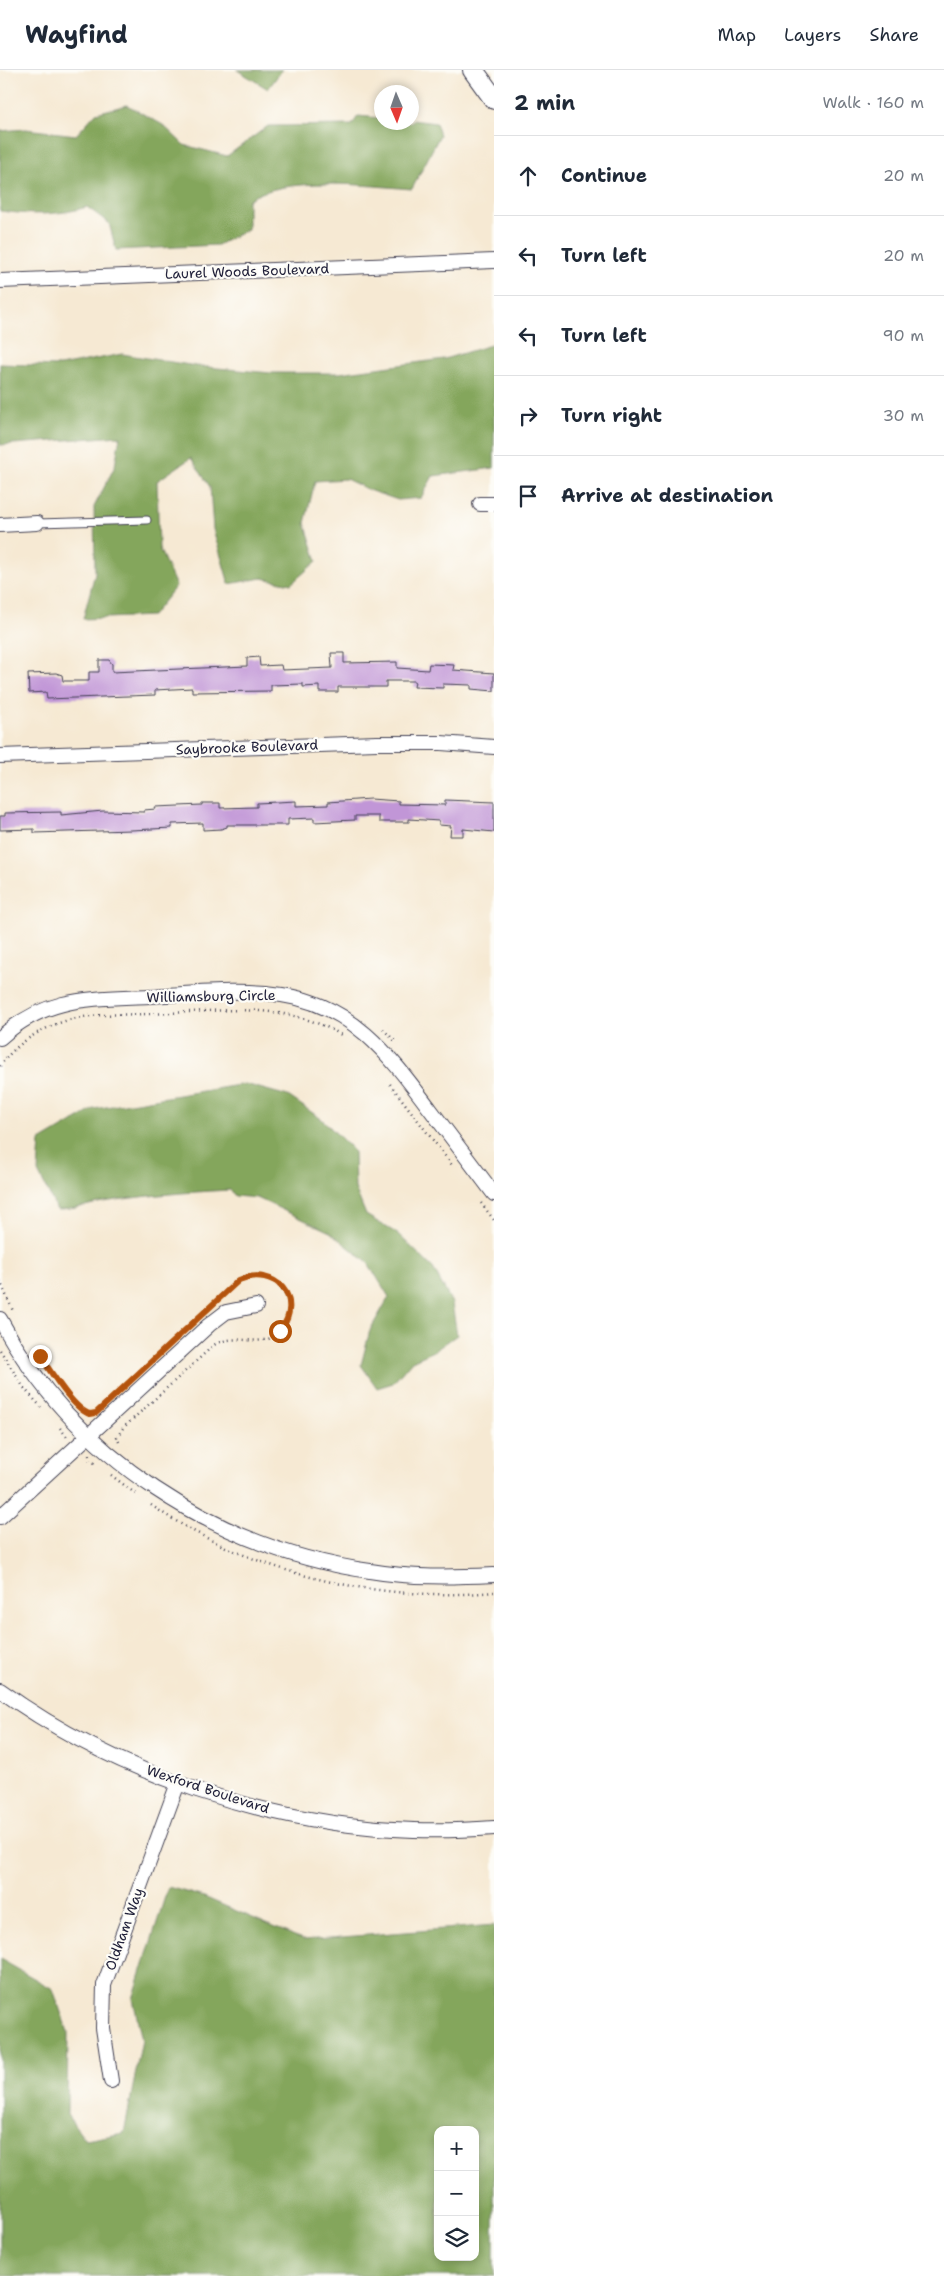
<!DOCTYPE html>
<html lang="en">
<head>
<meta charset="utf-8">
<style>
	body { margin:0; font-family:"Shantell Sans",sans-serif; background:#f6f6f7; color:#1f2937 }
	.controls { position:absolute; right:15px; bottom:15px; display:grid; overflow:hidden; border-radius:10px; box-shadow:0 2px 8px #0003 }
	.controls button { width:45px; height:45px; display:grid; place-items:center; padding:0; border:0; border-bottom:1px solid #e0e1e3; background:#fff; color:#1f2937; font:25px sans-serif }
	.compass { position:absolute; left:374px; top:15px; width:45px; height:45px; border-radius:50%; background:#fff; box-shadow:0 2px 8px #0003; rotate:178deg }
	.stop { position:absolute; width:15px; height:15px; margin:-11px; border:4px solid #b45309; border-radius:50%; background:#fff }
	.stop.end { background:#b45309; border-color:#fff; box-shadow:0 1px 5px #0008 }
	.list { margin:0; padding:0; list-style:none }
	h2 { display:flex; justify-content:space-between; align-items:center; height:65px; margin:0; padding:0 20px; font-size:21px }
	h2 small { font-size:16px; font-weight:400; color:#747a83 }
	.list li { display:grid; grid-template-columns:32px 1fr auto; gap:15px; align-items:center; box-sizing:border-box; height:80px; padding:0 20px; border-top:1px solid #e0e1e3 }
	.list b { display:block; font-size:19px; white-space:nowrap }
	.list em { font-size:16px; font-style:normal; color:#747a83 }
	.icon { flex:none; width:28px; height:28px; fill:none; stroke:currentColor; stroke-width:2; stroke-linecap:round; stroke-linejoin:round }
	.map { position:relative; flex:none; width:494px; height:2206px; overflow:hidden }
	header { display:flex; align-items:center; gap:30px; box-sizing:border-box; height:70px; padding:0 25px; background:#fff; border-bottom:1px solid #e0e1e3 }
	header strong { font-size:24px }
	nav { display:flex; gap:28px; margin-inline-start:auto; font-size:18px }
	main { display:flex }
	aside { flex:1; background:#fff }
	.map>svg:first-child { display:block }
</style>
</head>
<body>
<header>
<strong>Wayfind</strong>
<nav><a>Map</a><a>Layers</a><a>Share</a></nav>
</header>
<main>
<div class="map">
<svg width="494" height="2206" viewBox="0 0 494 2206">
	<rect width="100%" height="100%" fill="#fdfcf7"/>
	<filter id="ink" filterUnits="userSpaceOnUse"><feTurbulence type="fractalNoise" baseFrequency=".02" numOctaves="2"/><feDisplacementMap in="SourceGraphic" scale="10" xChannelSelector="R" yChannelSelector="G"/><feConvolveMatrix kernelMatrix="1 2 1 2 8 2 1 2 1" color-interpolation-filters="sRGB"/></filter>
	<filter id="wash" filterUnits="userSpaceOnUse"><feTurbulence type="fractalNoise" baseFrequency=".0096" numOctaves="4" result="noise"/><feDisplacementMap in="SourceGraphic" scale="20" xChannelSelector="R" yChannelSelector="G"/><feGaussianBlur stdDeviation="1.12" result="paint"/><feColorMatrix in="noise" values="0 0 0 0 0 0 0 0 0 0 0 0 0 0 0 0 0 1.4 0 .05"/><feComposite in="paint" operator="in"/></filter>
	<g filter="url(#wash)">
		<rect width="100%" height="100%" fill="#f6e9d3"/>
		<g fill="#84a65b" stroke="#53644b" fill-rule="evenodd">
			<polygon points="237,0 282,0 268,19"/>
			<path d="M127 35 163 55 184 75 227 86 268 56 352 55 358 46 381 48 382 52H412V50L436 53 440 65 412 119C369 116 284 105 248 130V159L218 175 116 180 109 153 87 137C58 146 30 145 0 141V61L26 59 76 65 96 43Z"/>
			<polygon points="494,274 494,398 433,406 421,428 398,430 371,421 346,409 315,411 305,453 317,491 291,514 262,508 229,514 213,459 210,417 191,388 157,411 159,478 176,516 152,546 83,549 95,503 94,437 115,396 120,366 0,375 0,294 60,296 122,284 196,296 271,303 339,303 444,289"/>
			<path d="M245 1014 288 1026 323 1050 354 1081 355 1118 366 1145 398 1164 433 1198 452 1233 457 1265 434 1281 412 1291 393 1313 377 1318 361 1295 370 1260 389 1227 368 1193 330 1162 257 1128 235 1126 230 1120C190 1122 150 1125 110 1131 92 1133 76 1140 57 1140L38 1102 40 1071 94 1039Z"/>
			<path d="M168 1817 204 1827 304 1870 494 1855V2206H0V1889L53 1919 68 1963 67 2045 86 2070 124 2063 142 1970 133 1929ZM438 2060H475V2187H438Z"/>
		</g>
		<g id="blocks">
			<g fill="#c196d7">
				<polygon points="331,583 344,583 344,593 397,592 397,598 428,600 429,594 454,595 453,600 494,603 494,621 471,619 471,615 443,614 443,618 414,617 415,611 386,611 386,617 338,617 338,622 319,622 319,616 303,617 303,614 271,615 271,621 192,622 192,618 155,620 155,625 47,629 46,622 29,623 28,604 56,603 62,605 63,611 89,611 89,602 99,602 99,590 109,590 112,594 112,602 247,596 247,588 259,587 260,596 281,595 282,600 332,598"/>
				<polygon points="370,729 399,731 399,734 445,735 445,730 494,732 494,762 463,759 463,766 450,766 451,756 439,755 439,751 409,749 409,752 379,752 379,746 355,746 355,750 314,752 314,748 288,749 288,755 227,755 227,757 221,759 203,760 203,753 172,754 172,758 131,760 34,763 34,759 0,760 0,746 5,746 5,743 61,742 61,745 103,741 144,742 144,740 156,739 155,737 202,735 202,733 220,733 220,738 257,737 257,733 296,731 296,736 328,735 328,732"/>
			</g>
		</g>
	</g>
	<g filter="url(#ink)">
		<use href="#blocks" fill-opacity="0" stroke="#424052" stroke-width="1"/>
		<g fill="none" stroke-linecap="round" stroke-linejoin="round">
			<defs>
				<polyline id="lane" points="37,453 147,450"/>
				<g id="street">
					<polyline points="0,211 494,191"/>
					<polyline points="480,434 494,434"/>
					<polyline points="0,455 37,453"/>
					<polyline points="0,686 377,673 441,673 494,677"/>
					<path d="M0 968C46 926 91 929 149 926 192 924 239 918 282 925 353 935 390 986 430 1039 451 1067 473 1096 494 1124"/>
					<path d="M0 1249C73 1387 217 1479 370 1501 411 1508 452 1507 494 1505"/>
					<polyline points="0,1447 209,1255 226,1242 256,1236"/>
					<path d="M0 1620C116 1704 272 1756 414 1760 441 1761 467 1760 494 1758"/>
					<polyline points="111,2011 103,1958 104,1915 178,1713"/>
				</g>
				<polyline id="secondary" points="473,0 494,29"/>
			</defs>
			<use href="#lane" stroke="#424052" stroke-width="9"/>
			<use href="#street" stroke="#424052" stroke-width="16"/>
			<use href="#secondary" stroke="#424052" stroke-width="22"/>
			<g stroke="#424052" stroke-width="2.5" stroke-dasharray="1 4" stroke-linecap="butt">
				<polyline points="383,959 395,971"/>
				<path d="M0 996C15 974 40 959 65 951 92 943 121 945 149 944 216 942 283 929 343 966"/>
				<polyline points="390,1014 452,1095"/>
				<polyline points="481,1133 494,1150"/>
				<polyline points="0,1211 13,1241"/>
				<polyline points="0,1280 24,1318 41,1337"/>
				<polyline points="60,1358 67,1367"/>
				<path d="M119 1372 117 1367 123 1358 214 1275C235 1262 258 1278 276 1265 308 1242 277 1192 242 1209 233 1213 226 1222 219 1229"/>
				<polyline points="89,1385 90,1391 97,1394"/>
				<polyline points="111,1405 136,1424"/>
				<path d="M151 1435C250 1503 375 1533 494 1522"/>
			</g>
			<use href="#lane" stroke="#fff" stroke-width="7"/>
			<use href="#street" stroke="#fff" stroke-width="14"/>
			<use href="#secondary" stroke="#fff" stroke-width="20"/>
		</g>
	</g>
	<g fill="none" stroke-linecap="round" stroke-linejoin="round" filter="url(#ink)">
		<path stroke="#b45309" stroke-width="6" d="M40 1286C50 1300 74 1340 90 1344L96 1343 239 1210C276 1195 305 1229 280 1261"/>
	</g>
	<g text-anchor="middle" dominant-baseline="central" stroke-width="4.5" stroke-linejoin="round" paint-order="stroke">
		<g font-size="14" fill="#22223b" stroke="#fdfcf7">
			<text transform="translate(247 201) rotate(-2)">Laurel Woods Boulevard</text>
			<text transform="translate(247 677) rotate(-2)">Saybrooke Boulevard</text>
			<text transform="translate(211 926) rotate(-1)">Williamsburg Circle</text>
			<text transform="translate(208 1719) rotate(18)">Wexford Boulevard</text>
			<text transform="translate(124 1859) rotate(-70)">Oldham Way</text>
		</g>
	</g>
</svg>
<div class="controls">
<button>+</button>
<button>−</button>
<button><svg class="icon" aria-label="layers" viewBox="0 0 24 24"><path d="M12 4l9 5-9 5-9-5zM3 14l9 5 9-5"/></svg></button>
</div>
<svg class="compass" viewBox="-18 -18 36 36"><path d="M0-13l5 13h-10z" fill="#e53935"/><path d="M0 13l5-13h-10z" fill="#747a83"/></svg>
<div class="stop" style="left:280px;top:1261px"></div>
<div class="stop end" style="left:40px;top:1286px"></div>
</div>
<aside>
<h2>2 min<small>Walk · 160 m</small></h2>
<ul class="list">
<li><svg class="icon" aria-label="ahead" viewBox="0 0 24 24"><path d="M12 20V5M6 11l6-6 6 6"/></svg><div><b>Continue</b></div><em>20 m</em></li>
<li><svg class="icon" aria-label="left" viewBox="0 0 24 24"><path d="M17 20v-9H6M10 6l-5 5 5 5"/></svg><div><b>Turn left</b></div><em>20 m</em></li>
<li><svg class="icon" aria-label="left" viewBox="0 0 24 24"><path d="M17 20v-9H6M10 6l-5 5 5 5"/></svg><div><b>Turn left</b></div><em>90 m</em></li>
<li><svg class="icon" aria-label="right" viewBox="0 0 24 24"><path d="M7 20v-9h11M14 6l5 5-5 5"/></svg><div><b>Turn right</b></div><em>30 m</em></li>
<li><svg class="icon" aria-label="arrive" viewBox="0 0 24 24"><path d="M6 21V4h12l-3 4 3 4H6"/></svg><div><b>Arrive at destination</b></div></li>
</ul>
</aside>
</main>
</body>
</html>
